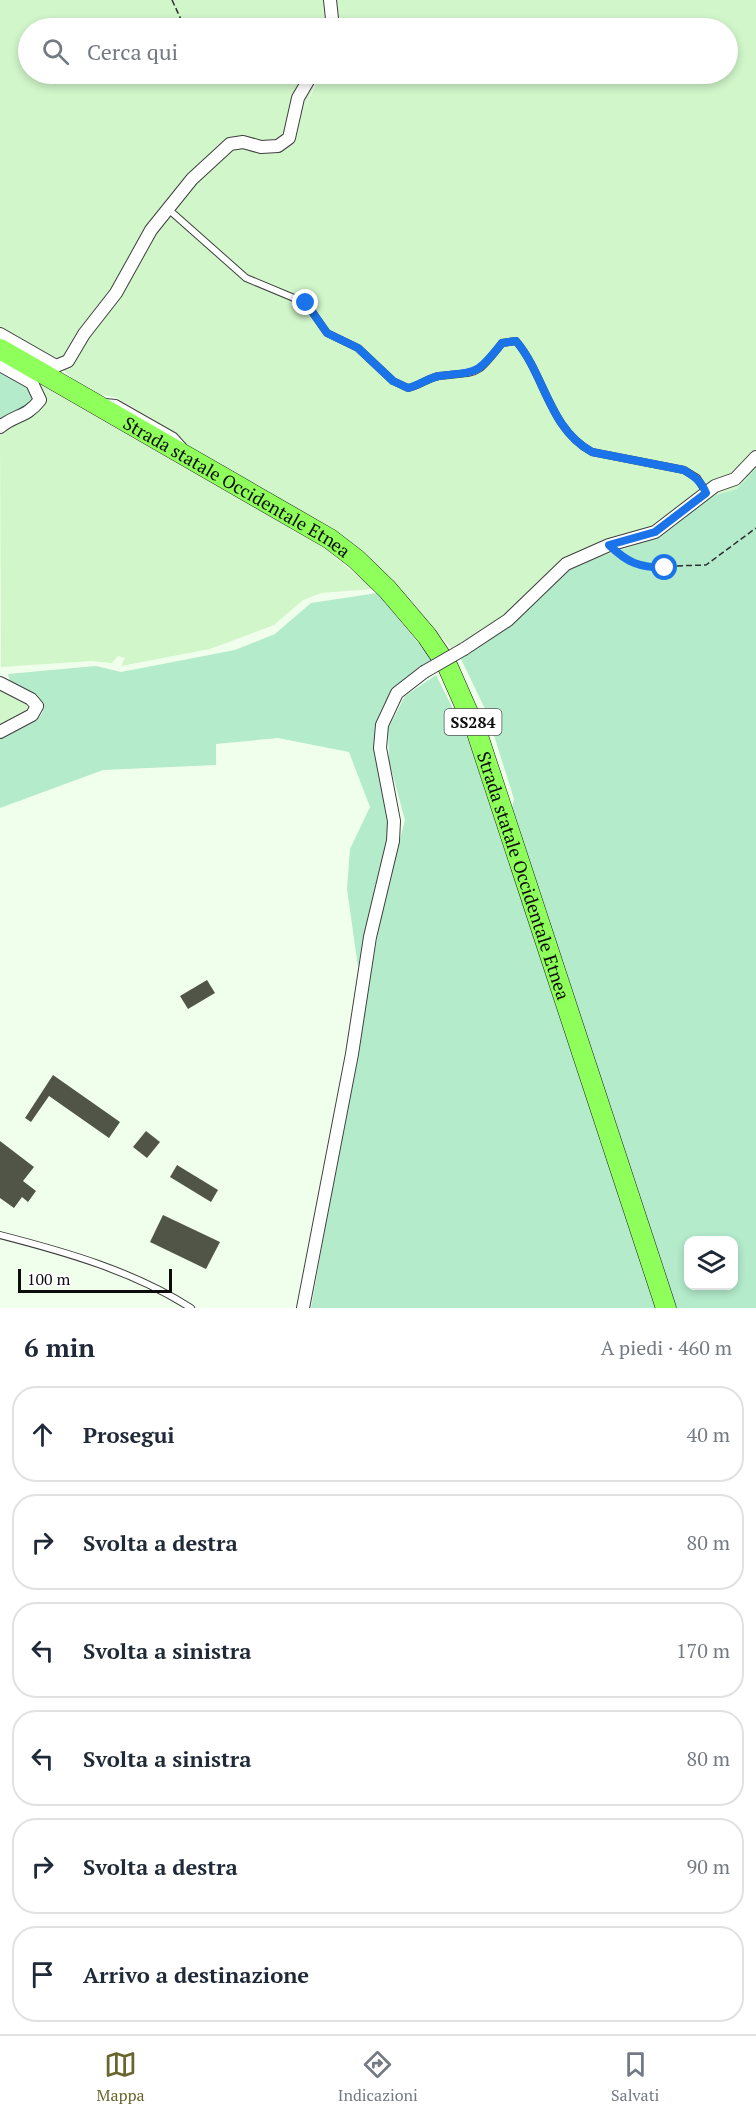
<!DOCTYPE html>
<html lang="it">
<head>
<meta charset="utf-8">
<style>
	body { margin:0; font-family:"PT Serif",serif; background:#f2f2f3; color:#1f2937 }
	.controls { position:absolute; right:18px; bottom:18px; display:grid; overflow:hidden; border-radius:12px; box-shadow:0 3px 9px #0003 }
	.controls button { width:54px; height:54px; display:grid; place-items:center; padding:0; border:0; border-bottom:2px solid #e0e1e3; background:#fff; color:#1f2937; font:30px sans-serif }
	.scale { position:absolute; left:18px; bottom:15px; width:154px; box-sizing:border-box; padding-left:6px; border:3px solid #0c0c0c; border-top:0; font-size:16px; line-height:21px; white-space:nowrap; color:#0c0c0c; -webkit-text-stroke:4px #fff; paint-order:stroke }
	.stop { position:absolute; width:18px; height:18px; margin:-14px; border:4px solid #1a73e8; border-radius:50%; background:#fff }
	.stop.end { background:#1a73e8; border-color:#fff; box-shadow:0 2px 6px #0008 }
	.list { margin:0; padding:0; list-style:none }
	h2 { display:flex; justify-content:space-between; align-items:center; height:78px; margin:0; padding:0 24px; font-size:26px }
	h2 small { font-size:20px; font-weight:400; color:#747a83 }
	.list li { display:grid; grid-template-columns:39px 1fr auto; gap:18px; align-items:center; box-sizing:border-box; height:96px; margin:0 12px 12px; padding:0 12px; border:2px solid #e0e1e3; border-radius:24px }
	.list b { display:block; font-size:22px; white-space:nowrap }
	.list em { font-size:20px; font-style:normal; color:#747a83 }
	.icon { flex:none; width:33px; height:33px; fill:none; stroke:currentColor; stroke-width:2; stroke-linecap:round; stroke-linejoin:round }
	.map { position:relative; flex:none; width:756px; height:1308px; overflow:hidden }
	.search { position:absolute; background:#fff; box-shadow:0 3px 9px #0003; left:18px; right:18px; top:18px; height:66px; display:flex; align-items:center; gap:15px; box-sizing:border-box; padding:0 21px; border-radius:33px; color:#747a83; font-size:22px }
	.sheet { height:726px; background:#fff }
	nav { display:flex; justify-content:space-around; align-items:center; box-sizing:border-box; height:84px; border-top:2px solid #e0e1e3; background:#fff; font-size:16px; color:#747a83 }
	nav a { display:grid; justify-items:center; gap:3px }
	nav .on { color:#69662b }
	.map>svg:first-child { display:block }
</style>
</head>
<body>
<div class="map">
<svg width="756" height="1308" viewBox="0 0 756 1308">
	<rect width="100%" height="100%" fill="#f0ffeb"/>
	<g fill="#d1f6ca" fill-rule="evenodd">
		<path d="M0 0H756V468L737 489 713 496 656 538 575 565 560 576 509 627 461 659 377 565 193 451 175 432 115 397 89 393 54 362 0 330ZM28 28H728V74H321L303 112 319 74H28Z"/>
		<polygon points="39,384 323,547 373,589 321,593 303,600 274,625 210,649 121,666 125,658 118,656 112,663 91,661 1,667 0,432 11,424 33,416 40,409 44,401"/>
		<polygon points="0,688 29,704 26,711 0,726"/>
	</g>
	<g fill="#b3ebcb" fill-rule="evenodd">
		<polygon points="0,368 31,388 34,402 0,423"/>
		<path d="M756 468V1308H675L512 809 514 799 487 713 461 659 509 627 560 576 575 565 656 538 713 496 737 489ZM688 1240H734V1286H688Z"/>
		<path d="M377 593 433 661C371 701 368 722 382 792 385 806 391 823 389 837 382 881 368 924 358 967L347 889 350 849 370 807 349 752 278 738 216 744V765L103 770 0 808V736L28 724 35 715 40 717 43 711 10 683 8 674 96 666 121 672 235 650 275 634 311 603Z"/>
		<polygon points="436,675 467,737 656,1308 311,1308 383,905 405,820 389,761 388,729 405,696"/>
	</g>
	<g fill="#515548">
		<polygon points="207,980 215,993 188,1009 180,996"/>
		<polygon points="53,1075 120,1122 109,1138 49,1096 31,1122 25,1118"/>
		<polygon points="146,1131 160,1142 147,1158 133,1147"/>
		<polygon points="0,1141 34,1167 23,1181 36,1191 28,1202 22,1197 14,1208 0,1198"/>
		<polygon points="177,1165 218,1190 211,1202 170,1177"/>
		<polygon points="163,1215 220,1242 206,1269 150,1242"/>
	</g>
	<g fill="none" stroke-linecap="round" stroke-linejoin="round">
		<defs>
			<g id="lane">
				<path d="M167 208 246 278 306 303 327 333 358 348 393 381 408 388C419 386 428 378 439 376 479 371 475 378 502 343L516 341C545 375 549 429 592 452L684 470 697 478 706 492"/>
				<polyline points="105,402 116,403 174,436 183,446"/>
				<path d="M0 1235C66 1252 133 1271 191 1308"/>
			</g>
			<g id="street">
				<polyline points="330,0 333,28"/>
				<polyline points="0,334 56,366 68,361 84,334 116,293 151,230 192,179 230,144 243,142 261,147 278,146 289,138 298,98 312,74"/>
				<path d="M0 365 32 383 40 400C26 418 16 414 0 427"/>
				<polyline points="464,649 508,620 566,564 609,545 655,532 715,486 735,479 756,457"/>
				<polyline points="0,683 31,699 37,706 32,715 0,732"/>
				<polyline points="303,1308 352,1054 370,937 393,841 394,821 380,748 382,725 397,693 424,672"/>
			</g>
			<g id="primary">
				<path id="s1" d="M0 349 330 539 356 559 387 589 427 636 448 667 477 733 666 1308"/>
			</g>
		</defs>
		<use href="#lane" stroke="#3f3f3f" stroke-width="8"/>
		<use href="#street" stroke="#3f3f3f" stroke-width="14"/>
		<use href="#primary" stroke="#1d1d1d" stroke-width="21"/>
		<g stroke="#2e2e2e" stroke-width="1.5" stroke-dasharray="6 3" stroke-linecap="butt">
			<polyline points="172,0 185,28"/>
			<polyline points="618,553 641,567 706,565 756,528"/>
		</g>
		<use href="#lane" stroke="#fff" stroke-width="6"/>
		<use href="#street" stroke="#fff" stroke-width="12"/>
		<use href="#primary" stroke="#8eff5b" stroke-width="20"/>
		<defs>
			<polyline id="street-bridge" points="424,672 464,649"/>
		</defs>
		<use href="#street-bridge" stroke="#3f3f3f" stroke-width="14" stroke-linecap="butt"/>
		<use href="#street-bridge" stroke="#fff" stroke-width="12"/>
	</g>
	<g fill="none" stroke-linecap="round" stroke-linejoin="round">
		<path stroke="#1a73e8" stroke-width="8" d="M306 303 327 333 358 348 393 381 408 388C419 385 428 378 439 376 477 371 476 376 502 343L516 341C545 375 549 429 592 452L684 470C695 477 701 481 706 493L655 532 609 545C628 563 638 567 665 568"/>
	</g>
	<g text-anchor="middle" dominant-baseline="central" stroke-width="6" stroke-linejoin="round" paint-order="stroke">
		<rect fill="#fff" stroke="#555" stroke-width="1.5" x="444.5" y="709" width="57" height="26" rx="4.5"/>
		<g font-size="16" font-weight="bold" fill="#0c0c0c">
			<text x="473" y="722">SS284</text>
		</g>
		<g font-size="18" fill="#0c0c0c" stroke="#fff">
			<text stroke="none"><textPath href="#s1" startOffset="274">Strada statale Occidentale Etnea</textPath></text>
			<text stroke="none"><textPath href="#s1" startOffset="778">Strada statale Occidentale Etnea</textPath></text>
		</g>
	</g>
</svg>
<div class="controls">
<button><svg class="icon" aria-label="layers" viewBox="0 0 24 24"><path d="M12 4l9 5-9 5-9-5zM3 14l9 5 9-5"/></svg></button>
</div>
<div class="scale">100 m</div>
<div class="stop" style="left:665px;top:568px"></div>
<div class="stop end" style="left:306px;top:303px"></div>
<div class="search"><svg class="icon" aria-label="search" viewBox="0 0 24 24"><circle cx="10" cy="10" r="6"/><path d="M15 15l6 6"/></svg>Cerca qui</div>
</div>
<section class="sheet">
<h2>6 min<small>A piedi · 460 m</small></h2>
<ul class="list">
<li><svg class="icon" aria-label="ahead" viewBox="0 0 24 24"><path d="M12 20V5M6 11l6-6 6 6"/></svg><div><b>Prosegui</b></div><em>40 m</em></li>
<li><svg class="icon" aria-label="right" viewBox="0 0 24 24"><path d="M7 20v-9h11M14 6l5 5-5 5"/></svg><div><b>Svolta a destra</b></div><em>80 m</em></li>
<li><svg class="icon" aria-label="left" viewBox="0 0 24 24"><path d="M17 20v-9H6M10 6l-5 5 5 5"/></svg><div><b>Svolta a sinistra</b></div><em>170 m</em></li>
<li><svg class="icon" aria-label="left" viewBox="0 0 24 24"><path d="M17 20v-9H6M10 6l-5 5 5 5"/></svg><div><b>Svolta a sinistra</b></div><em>80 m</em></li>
<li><svg class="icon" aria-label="right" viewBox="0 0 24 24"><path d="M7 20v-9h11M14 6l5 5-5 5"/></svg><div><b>Svolta a destra</b></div><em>90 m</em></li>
<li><svg class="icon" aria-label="arrive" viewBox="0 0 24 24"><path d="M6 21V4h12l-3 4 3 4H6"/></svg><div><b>Arrivo a destinazione</b></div></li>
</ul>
</section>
<nav>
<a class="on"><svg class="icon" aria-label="map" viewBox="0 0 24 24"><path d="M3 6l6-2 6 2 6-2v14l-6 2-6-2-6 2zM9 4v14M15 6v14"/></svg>Mappa</a>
<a><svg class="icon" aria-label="directions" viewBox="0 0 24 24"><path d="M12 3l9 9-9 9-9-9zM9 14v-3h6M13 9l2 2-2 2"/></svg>Indicazioni</a>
<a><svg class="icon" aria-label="saved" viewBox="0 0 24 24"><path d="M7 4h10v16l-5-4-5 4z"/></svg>Salvati</a>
</nav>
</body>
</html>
